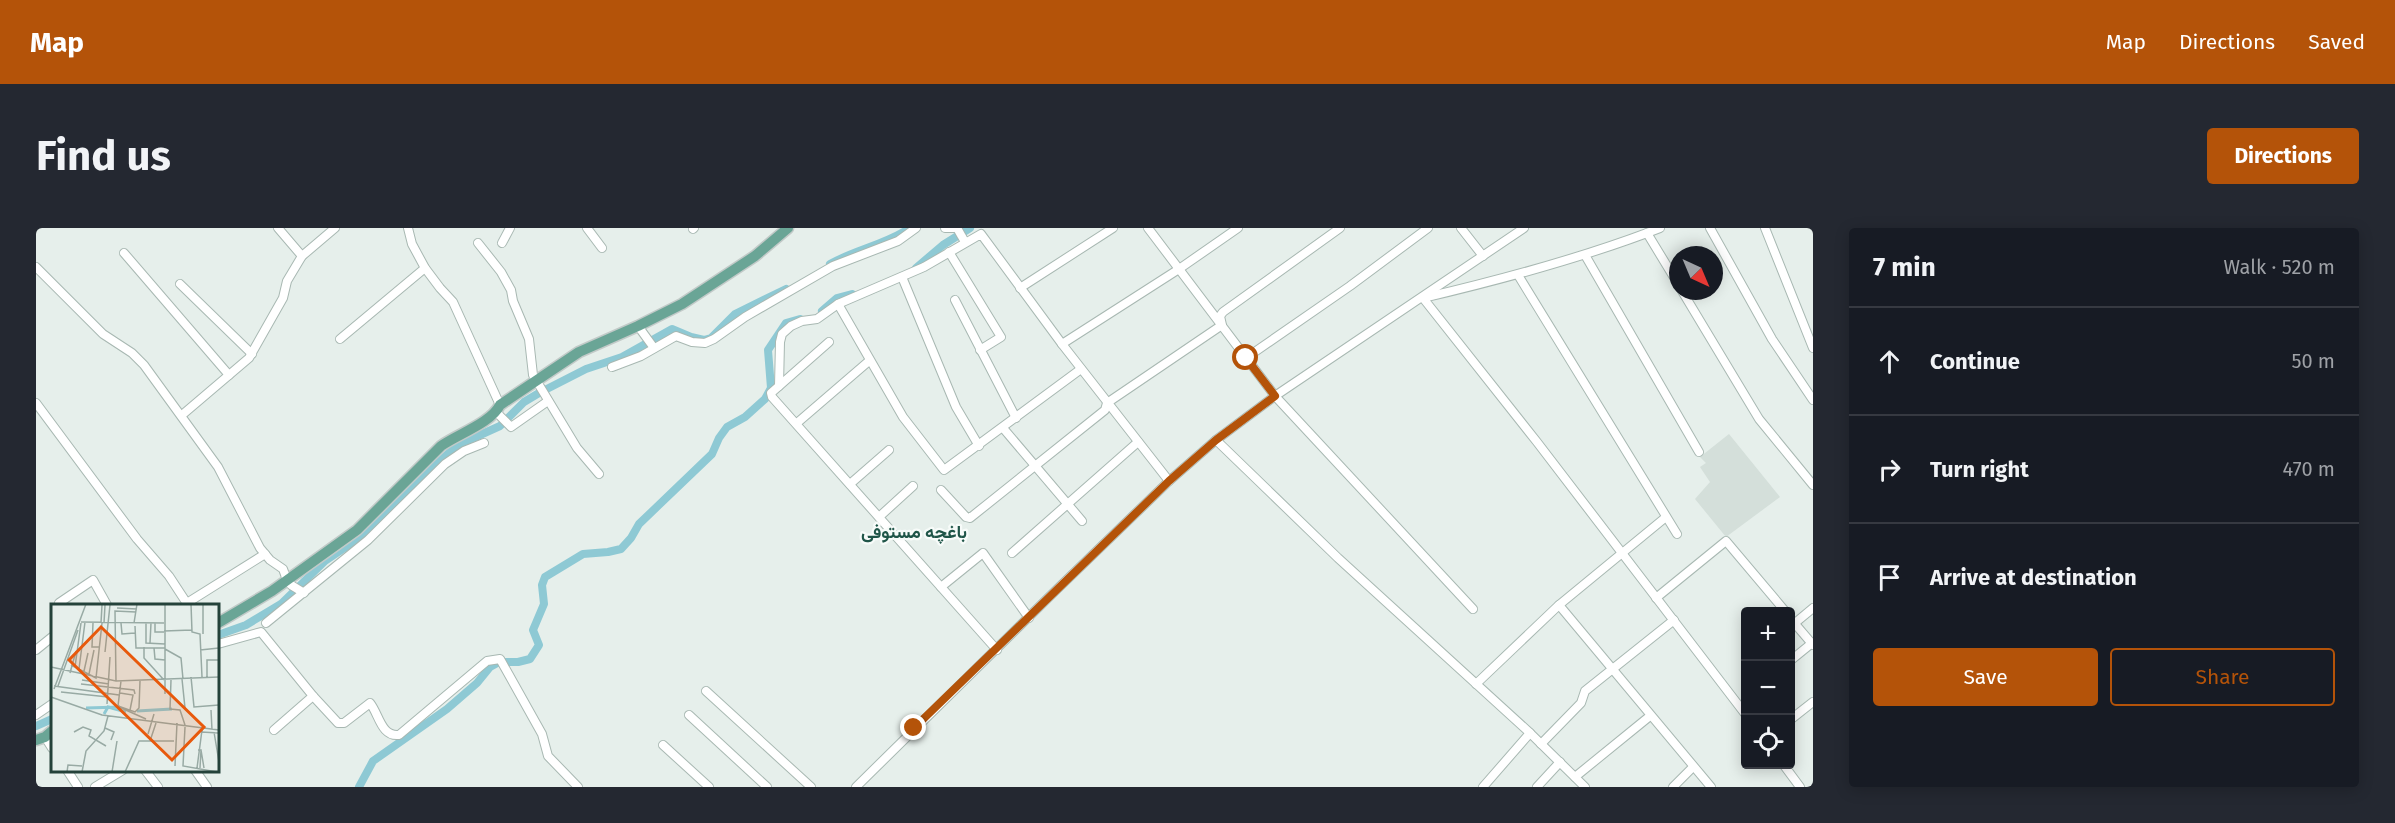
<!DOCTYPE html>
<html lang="en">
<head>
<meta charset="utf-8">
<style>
	body { margin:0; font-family:"Fira Sans",Vazirmatn,sans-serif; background:#242831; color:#f1f3f6 }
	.controls { position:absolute; right:18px; bottom:18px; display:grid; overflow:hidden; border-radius:6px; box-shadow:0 3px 15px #0003 }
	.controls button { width:54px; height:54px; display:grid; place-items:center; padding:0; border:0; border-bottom:2px solid #363941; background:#171b24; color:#f1f3f6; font:30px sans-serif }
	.compass { position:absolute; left:1633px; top:18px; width:54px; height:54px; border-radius:50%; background:#171b24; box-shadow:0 3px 15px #0003; rotate:136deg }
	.stop { position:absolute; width:18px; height:18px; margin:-14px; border:4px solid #b45309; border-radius:50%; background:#fff }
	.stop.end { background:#b45309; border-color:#fff; box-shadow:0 2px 6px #0008 }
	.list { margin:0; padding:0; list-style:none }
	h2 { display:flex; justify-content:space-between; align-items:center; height:78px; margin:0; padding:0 24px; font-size:26px }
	h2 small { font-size:20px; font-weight:400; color:#9ea1a6 }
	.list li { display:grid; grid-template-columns:39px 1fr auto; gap:18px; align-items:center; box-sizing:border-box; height:108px; padding:0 24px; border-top:2px solid #363941 }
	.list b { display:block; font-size:22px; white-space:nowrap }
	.list em { font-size:20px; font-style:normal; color:#9ea1a6 }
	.actions { display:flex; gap:12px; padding:18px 24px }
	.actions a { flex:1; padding:14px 0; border:2px solid #b45309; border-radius:6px; text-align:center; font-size:21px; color:#b45309 }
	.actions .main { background:#b45309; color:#fff }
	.icon { flex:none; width:33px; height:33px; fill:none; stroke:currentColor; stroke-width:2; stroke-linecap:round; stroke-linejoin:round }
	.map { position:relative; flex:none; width:1777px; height:559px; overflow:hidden; border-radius:6px }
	header { display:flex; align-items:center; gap:36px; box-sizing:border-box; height:84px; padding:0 30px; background:#b45309; color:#fff }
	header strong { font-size:28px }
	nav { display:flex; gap:33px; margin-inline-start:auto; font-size:21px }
	.intro { display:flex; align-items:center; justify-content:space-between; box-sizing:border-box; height:144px; padding:0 36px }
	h1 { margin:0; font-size:42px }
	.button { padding:15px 27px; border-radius:6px; background:#b45309; color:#fff; font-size:21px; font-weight:700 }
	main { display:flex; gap:36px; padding:0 36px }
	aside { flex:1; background:#171b24; border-radius:6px; box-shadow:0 3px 15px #0003 }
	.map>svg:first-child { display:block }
</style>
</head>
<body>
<header>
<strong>Map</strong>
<nav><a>Map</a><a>Directions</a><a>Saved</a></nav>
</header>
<div class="intro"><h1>Find us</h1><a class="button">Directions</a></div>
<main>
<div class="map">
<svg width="1777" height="559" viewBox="0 0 1777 559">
	<rect width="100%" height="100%" fill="#e6efeb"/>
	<polygon fill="#d4dfda" points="1693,206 1744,269 1690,309 1659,271 1674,254 1664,239 1670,235 1664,229"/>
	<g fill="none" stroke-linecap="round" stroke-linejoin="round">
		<g stroke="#8ec9d4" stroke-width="8">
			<path d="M794 36C819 22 847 17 871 2"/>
			<polyline points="880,40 907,17 934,0"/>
			<polyline points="786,83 801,70 816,66"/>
			<polyline points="182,407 210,397 245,376 289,333 332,304 388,247 422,217 464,198 488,174 503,165 550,141 586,129 636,101 655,109 668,112 675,110 699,86 750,61"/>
			<polyline points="0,498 16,491"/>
			<polyline points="323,559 337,533 411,481 441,455 454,439 463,434 482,434 494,431 503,417 497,402 508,376 506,357 509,349 547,326 572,324 585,321 595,310 603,296 676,226 683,210 691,199 709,189 729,171 735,160 732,122 750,95 764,91"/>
		</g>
		<defs>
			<g id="minor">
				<polyline points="242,0 266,28"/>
				<polyline points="372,0 376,16 389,40 404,60 417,74 464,177"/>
				<polyline points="551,0 566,20"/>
				<polyline points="909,0 918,0"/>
				<polyline points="921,0 929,14"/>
				<polyline points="1112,0 1239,168 1437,381"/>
				<polyline points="1425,0 1447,28"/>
				<path d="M1624 0C1547 30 1468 51 1387 70L1501 214 1710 487"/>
				<polyline points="1674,0 1736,111 1777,172"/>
				<polyline points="1729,0 1777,120"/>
				<polyline points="657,1 658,0"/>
				<polyline points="1611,5 1642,56"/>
				<polyline points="442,15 465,44 475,62 477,73 493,111 497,147 541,220 563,246"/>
				<polyline points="466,15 474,0"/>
				<polyline points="913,24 965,109 944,122"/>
				<polyline points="88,25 193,147"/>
				<polyline points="1549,27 1663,224"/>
				<polyline points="0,39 67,106 96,125 108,137 182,239 224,320 234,332 247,341 251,352 255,357 268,365"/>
				<polyline points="1482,47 1641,306"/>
				<polyline points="866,49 920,179 943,218"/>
				<polyline points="144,56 216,126"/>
				<polyline points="984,60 1077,0"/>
				<polyline points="1646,63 1723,191 1777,257"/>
				<polyline points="919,72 980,190"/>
				<polyline points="802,76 867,189 908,242 1045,141"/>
				<polyline points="602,98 618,120"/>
				<polyline points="304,111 389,40"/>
				<polyline points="1026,116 1143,41 1202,0"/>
				<polyline points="1210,130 1314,58 1392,0"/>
				<polyline points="576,139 605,128 640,108 656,114 669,115 678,111 709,89 797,38 862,13 880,0"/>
				<polyline points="743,158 793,114"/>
				<polyline points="0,175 101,311 133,348 152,377"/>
				<polyline points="460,184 475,199 512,173"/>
				<polyline points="146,187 213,130 247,70 251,53 266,28 299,0"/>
				<polyline points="761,195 833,133"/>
				<polyline points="967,200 1046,293"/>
				<polyline points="1180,212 1302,330 1494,505 1549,559"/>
				<polyline points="814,256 853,222"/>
				<polyline points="905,262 930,289 934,290 1069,182 1071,175 1186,97 1184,88 1187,84 1304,0"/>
				<polyline points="843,289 877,258"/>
				<polyline points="976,325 1102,214"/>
				<polyline points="905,359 947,325 993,390"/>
				<polyline points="1620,370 1690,313 1749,383"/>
				<polyline points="23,375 57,352 71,377"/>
				<polyline points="151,375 229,326"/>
				<polyline points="1523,377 1675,559"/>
				<polyline points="1754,390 1777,417"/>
				<polyline points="230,395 332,312 409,236 428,223 448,215"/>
				<polyline points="1759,395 1777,380"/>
				<path d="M182 416 225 404 277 468 302 495H308L334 475C343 486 345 509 363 507L451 433 464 431 506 506 512 528 542 559"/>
				<polyline points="0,422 16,409"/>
				<polyline points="961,422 736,169 735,165 743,158 744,114 746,106 755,98 766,93 781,91 802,76 888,39 945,6 1026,116 1133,253"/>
				<polyline points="1754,433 1776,415"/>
				<polyline points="1440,456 1523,377 1630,289"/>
				<polyline points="670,463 775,559"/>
				<polyline points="0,487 16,476"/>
				<polyline points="653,487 731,559"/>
				<polyline points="1754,492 1777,474"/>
				<polyline points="238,502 277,468"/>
				<polyline points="9,509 16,520"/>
				<polyline points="1505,516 1545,475 1549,463 1638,392"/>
				<polyline points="627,517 673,559"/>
				<polyline points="1747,536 1764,559"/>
				<polyline points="31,542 42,559"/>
				<polyline points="109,542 122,559"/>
				<polyline points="159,542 171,559"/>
				<polyline points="1539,549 1614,488"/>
				<polyline points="59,559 87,542"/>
				<polyline points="820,559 1014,368 1133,253 1180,212 1239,168 1488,0"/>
				<polyline points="1447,559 1494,505"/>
				<polyline points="1501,559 1524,534"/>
				<polyline points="1637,559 1657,539"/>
			</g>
			<g id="major">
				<path d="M182 395 236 363 321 302 405 218C422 206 455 195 464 177L543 124 602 98 646 76 719 28 752 0"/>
				<polyline points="0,512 9,509 16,503"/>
			</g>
		</defs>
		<use href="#minor" stroke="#a8b8b2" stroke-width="10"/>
		<use href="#major" stroke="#c2cac8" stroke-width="13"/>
		<use href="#minor" stroke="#fff" stroke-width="8"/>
		<use href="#major" stroke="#6aa596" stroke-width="10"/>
	</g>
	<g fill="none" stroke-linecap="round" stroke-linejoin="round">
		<polyline stroke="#b45309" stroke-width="8" points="878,500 1133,253 1180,212 1239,168 1210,130"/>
	</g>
	<g text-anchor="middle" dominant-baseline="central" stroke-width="4.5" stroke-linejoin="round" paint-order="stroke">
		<g font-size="18" font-weight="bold" fill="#1f5548" stroke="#f7fbf9">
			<text x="878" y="304">باغچه مستوفی</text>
		</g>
	</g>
	<g transform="translate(15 376)">
		<rect width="168" height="168" fill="#e6efeb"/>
		<path fill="none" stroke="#8ec9d4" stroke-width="3" d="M35 104 69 103M86 107 121 105M53 110 57 103 75 108"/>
		<path fill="none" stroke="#98aaa4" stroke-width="1.5" d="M140 0 141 28 149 30 151 73M66 4 86 5M30 18 113 19M42 19 41 43H48M50 19 51 1M53 19 54 1M70 19 71 30 84 29M83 19 86 0M95 19V39L114 40M104 19V28H113M84 22 85 44H114M113 27 141 26M152 30V0M99 39 100 19M93 43V54L113 76M103 44 104 55 114 56M114 45 130 54 132 75M149 46 168 44M54 48 59 1M20 61 45 74 51 19M0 63 65 77 168 73M24 63 30 19M28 65 34 18M33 67 37 49M19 69 25 47M38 70 43 46M140 73 143 103 168 101M156 74V56H168M131 75 134 104M31 76 58 80M120 76 119 105 129 106 134 121M65 77 64 7 85 8M70 77 67 102 84 108 88 104 89 77M30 80 83 86 84 90M3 82 68 91M7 82 27 26M3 85 35 0M10 88 57 93M69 89 82 91 79 106M114 90V0M0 93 51 111 168 126M56 100 59 53M68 103 95 115M160 106 161 126M134 123 132 162 166 168M54 124 63 128 60 136M23 128 32 123 40 126 38 132 55 142M150 128 168 129M163 128 168 158M97 130 103 110M99 137H123M147 146H150L149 164M150 146 153 164M124 162 126 119M146 164 151 126M16 168 17 161 31 162M31 168 35 147 53 127 57 112M61 168 66 137M74 168 88 137H99L105 119"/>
		<path fill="#e8590c" fill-opacity="0.15" stroke="#e8590c" stroke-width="3" d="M50 23 153 123 121 156 18 56Z"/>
		<rect width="168" height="168" fill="none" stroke="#24423a" stroke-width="3"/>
	</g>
</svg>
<div class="controls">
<button>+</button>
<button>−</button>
<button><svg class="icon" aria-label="locate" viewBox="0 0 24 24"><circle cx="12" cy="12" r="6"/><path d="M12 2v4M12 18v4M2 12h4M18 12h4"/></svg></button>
</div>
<svg class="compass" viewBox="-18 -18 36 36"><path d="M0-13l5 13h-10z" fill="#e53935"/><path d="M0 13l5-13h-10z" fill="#9ea1a6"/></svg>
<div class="stop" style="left:1210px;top:130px"></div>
<div class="stop end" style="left:878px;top:500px"></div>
</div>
<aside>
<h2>7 min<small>Walk · 520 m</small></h2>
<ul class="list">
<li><svg class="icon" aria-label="ahead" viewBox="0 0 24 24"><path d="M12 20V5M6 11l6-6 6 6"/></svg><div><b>Continue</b></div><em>50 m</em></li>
<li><svg class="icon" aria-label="right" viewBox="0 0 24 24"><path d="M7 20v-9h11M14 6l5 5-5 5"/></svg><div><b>Turn right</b></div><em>470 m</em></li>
<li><svg class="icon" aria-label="arrive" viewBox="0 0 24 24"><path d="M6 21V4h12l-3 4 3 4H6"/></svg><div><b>Arrive at destination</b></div></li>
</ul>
<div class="actions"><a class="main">Save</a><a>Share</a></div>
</aside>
</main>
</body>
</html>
